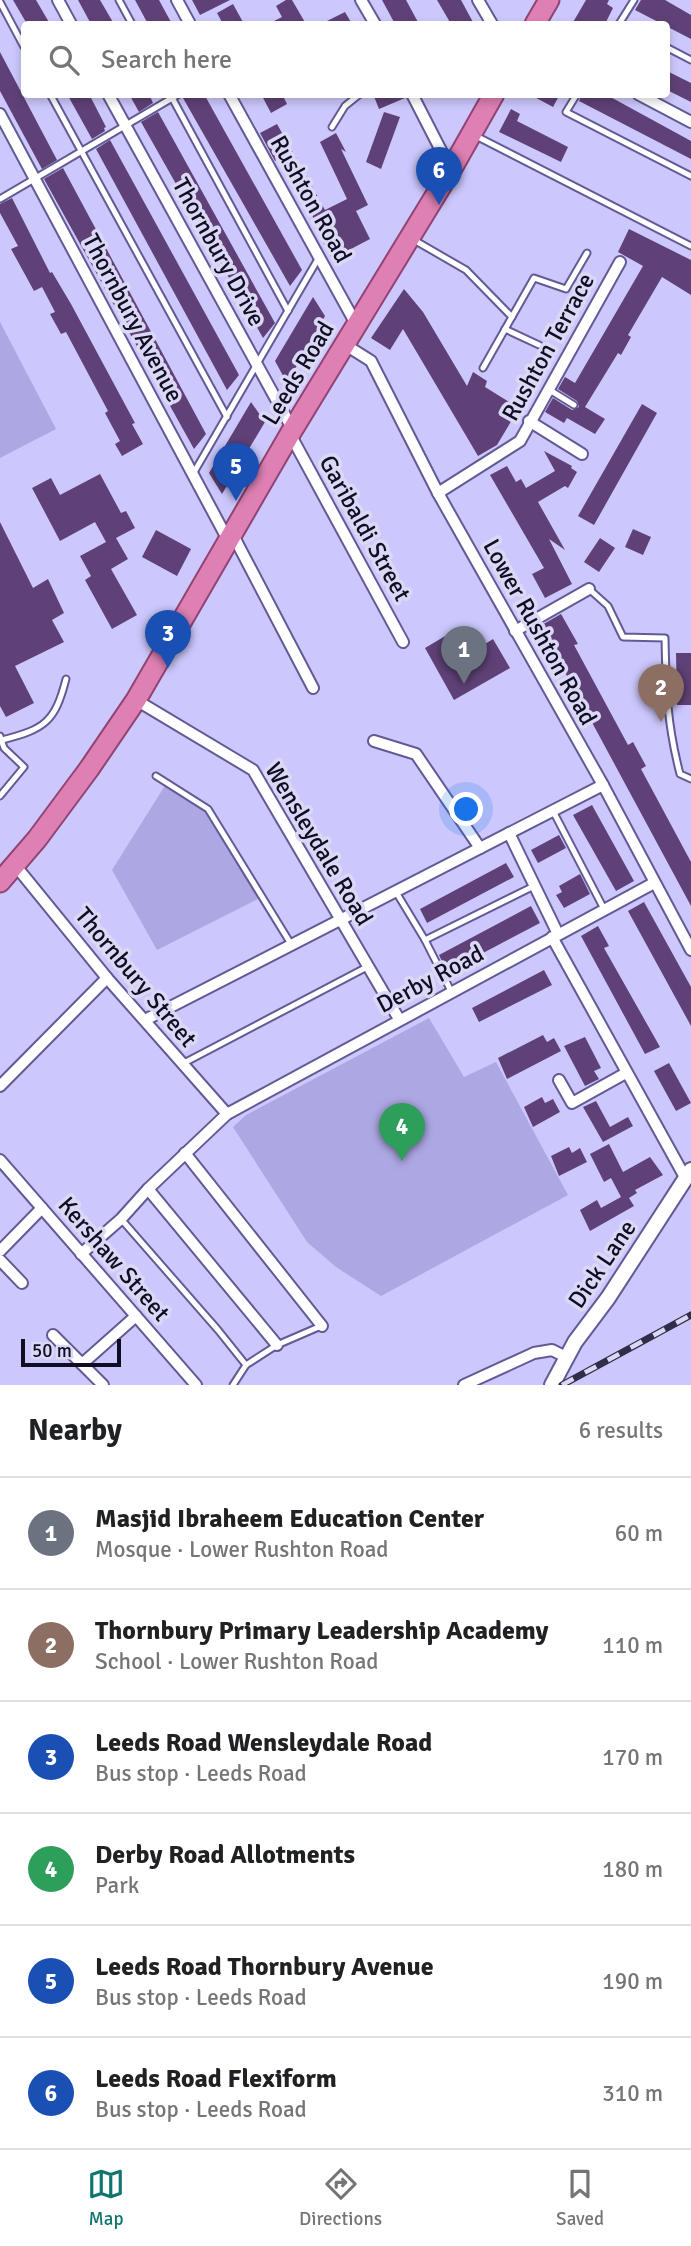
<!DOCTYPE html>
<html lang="en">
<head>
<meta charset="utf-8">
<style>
	body { margin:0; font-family:Signika,sans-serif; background:#f2f2f2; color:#202124 }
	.scale { position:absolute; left:21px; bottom:18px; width:100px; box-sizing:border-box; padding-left:7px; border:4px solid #100c23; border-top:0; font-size:19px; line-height:24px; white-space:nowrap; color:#100c23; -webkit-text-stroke:5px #dad8f4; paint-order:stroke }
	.you { position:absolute; left:467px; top:810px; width:24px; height:24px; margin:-18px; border:5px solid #fff; border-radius:50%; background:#1a73e8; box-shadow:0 0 0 10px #1a73e833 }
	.badge { display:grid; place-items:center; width:46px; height:46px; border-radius:50%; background:#0f766e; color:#fff; font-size:23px; font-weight:700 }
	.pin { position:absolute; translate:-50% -58px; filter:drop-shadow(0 2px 4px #0008) }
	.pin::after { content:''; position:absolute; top:37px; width:24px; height:21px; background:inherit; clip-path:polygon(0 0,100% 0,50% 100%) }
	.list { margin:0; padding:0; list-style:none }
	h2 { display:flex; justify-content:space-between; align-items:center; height:91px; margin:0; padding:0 28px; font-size:30px }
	h2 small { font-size:23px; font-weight:400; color:#757577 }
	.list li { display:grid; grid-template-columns:46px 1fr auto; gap:21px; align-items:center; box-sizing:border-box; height:112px; padding:0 28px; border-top:2px solid #e0e0e0 }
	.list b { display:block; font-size:26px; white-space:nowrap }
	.list p { margin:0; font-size:23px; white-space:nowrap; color:#757577 }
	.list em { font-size:23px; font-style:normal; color:#757577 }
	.icon { flex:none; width:38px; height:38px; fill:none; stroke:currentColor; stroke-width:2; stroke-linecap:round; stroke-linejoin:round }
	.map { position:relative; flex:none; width:691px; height:1385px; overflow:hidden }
	.search { position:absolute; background:#fff; box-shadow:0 4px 10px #0003; left:21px; right:21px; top:21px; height:77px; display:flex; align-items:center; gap:18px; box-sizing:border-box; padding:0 24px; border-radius:7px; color:#757577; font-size:26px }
	.sheet { height:763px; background:#fff }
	nav { display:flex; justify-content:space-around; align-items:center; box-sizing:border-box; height:98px; border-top:2px solid #e0e0e0; background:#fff; font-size:19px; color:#757577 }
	nav a { display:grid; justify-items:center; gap:4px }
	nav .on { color:#0f766e }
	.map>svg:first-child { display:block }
</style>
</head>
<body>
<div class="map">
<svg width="691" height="1385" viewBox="0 0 691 1385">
	<rect width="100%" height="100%" fill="#ccc8fd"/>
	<g fill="#ada7e4">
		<polygon points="0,322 56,429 0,458"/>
		<polygon points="166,784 207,812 260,898 157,950 112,870"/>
		<polygon points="429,1018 464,1077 496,1062 568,1195 381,1296 336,1267 307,1242 233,1127 246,1115"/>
	</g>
	<g fill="#5f4177">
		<polygon points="13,0 36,0 50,24 27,24"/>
		<polygon points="78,0 100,0 114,24 91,24"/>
		<polygon points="135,0 159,0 172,24 148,24"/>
		<polygon points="192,0 230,0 200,15"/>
		<polygon points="286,0 292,0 306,24 268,24 282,17 276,6"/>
		<polygon points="382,0 406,0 419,24 395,24"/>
		<polygon points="437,0 461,0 474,24 451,24"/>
		<polygon points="586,0 609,0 607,4 613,8 605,24 572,24"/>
		<polygon points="641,0 665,0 691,15 691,39 635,10"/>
		<polygon points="233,4 244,24 223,24 217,13"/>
		<polygon points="345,12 352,24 321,24"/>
		<polygon points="0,52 57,160 42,169 0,91"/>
		<polygon points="667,71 691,83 691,102 667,90"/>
		<polygon points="67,94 89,94 106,127 104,128 105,131 92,139"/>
		<polygon points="129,94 149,94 153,103 139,112"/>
		<polygon points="190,94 204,94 302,270 290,286 183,98"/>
		<polygon points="261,94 282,94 287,104 271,113"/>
		<polygon points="373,94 404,94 405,98 379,109"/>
		<polygon points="529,94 560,94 553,107"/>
		<polygon points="582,94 605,94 691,141 691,159 579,101"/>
		<polygon points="511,109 520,114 517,121 568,147 561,162 499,132"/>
		<polygon points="158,112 275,323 263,338 141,122"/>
		<polygon points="384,112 400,117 381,169 366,162"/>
		<polygon points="277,124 325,210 347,199 320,142 336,133 346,152 341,149 368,205 356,211 370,239 332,259 315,226 317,225 281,157 275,161 260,133"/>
		<polygon points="110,140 239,375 227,390 96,149"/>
		<polygon points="63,168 206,434 194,449 44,179"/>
		<polygon points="12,198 50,273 52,272 71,304 135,423 132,424 143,444 122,456 115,444 120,441 105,413 108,411 66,332 61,334 50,314 55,312 42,287 34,291 11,249 18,246 0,213 0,204"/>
		<polygon points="629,229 691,260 691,295 662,277 628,335 631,337 621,355 618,353 585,407 605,419 595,434 567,418 564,423 545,412 553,398 572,410 579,407 577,401 558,389 565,377 575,383 643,266 618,252"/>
		<polygon points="404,289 423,312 467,386 473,372 487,381 485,387 519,408 497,445 478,456 403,329 390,350 371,338"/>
		<polygon points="313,297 325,316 287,383 275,361"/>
		<polygon points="251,402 265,422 222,494 209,473"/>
		<polygon points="642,404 657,413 594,525 578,516"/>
		<polygon points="544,451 572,466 571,468 577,472 568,488 565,486 538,502 565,550 549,539 572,584 545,598 532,574 544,568 490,475 507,466 516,482 521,479 526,488 555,471"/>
		<polygon points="100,474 121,513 126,511 135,528 116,538 128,559 111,569 137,615 112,629 85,580 91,576 80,556 106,542 95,522 60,541 32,488 51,478 60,495"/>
		<polygon points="0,522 33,588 48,579 64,613 52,620 64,642 15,666 34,703 6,717 0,706"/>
		<polygon points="633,529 651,537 643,555 625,547"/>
		<polygon points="156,530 191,549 177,576 142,557"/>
		<polygon points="600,538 615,548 599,572 584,562"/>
		<polygon points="561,614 578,644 574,645 628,745 633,742 646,766 641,769 691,862 691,906 540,626"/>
		<polygon points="447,635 459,656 484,642 485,644 493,639 510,668 454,700 425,648"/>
		<polygon points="676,653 691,653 691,705 677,705"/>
		<polygon points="592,805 634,881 616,891 573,815"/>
		<polygon points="559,835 566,848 538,863 531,850"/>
		<polygon points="506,863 514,877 427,923 420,909"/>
		<polygon points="580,874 590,894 564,908 556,895 562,892 559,886"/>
		<polygon points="644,902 691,987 691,1026 628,911"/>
		<polygon points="531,906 540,923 447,972 439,955"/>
		<polygon points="598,926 609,946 604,948 660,1047 645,1054 581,936"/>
		<polygon points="544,970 552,985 479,1022 472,1008"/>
		<polygon points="543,1035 547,1042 554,1038 561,1051 507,1079 498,1058"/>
		<polygon points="585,1037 601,1068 594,1071 599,1079 585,1086 564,1046"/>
		<polygon points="669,1063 691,1103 676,1111 654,1071"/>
		<polygon points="542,1097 545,1103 553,1099 560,1112 533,1127 524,1107"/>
		<polygon points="596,1101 610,1127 628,1117 633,1126 603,1142 583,1107"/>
		<polygon points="609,1144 623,1172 650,1157 663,1175 635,1190 637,1193 629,1198 634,1206 590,1231 580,1210 597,1200 601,1208 621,1197 611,1178 604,1182 590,1154"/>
		<polygon points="569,1147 572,1153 580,1148 587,1162 559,1176 551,1156"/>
	</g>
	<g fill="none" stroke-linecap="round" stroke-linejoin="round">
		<defs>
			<g id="service">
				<polyline points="119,0 132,24"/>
				<polyline points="0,2 24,47"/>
				<polyline points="619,24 634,0"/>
				<polyline points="666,47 691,60"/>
				<polyline points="50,94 227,417"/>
				<polyline points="170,94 288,311"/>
				<polyline points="577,94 566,112 691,176"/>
				<polyline points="332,127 345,106 360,94"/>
				<polyline points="474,135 691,246"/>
				<polyline points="0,199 179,94"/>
				<polyline points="414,240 466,270 512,317"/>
				<polyline points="505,329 539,345"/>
				<polyline points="483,368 534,278 566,289 587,253"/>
				<polyline points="548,389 574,405"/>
				<polyline points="193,474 318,259"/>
				<path d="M589 589 608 606 623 637 665 638C666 689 667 724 680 774L691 779"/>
				<polyline points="0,736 4,748 24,767 0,796"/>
				<path d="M2 740C45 729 55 722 66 679"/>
				<polyline points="156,776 208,809 291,944"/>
				<polyline points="553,811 604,909"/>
				<polyline points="396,892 425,940 451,991"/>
				<polyline points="425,940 534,886"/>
				<polyline points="184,1063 367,967"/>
				<polyline points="121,1219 218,1330 246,1365"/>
				<polyline points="233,1385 246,1365 277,1345 321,1326"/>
			</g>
			<g id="minor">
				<polyline points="58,0 71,24"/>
				<polyline points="177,0 190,24"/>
				<polyline points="361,0 375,24"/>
				<polyline points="478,0 492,24"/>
				<polyline points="108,94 293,430"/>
				<polyline points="229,94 356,324"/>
				<polyline points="412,94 451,170"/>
				<polyline points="638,94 691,122"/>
				<polyline points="0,114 229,542"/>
				<polyline points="344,344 371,361 438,493 603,785 691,950"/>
				<polyline points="529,421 582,454"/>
				<polyline points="290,434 403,642"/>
				<polyline points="438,493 520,441 620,262"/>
				<polyline points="233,535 313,688"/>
				<polyline points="515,631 589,589"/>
				<polyline points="136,700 253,770 399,1019"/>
				<polyline points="374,741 416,754 480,848"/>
				<polyline points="509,833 558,934"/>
				<polyline points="15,865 107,978 227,1114"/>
				<polyline points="552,937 686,1179"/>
				<polyline points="145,1020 603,785"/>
				<polyline points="559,1080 572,1103 626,1073"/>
				<polyline points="0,1086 107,978"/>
				<polyline points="185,1153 322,1326"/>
				<polyline points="0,1160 196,1385"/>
				<polyline points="148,1189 277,1345"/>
				<polyline points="0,1251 42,1208"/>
				<polyline points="81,1254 121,1219 148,1189 227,1114 654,883"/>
				<polyline points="0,1260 22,1283"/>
				<polyline points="53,1335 82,1364"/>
				<polyline points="103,1385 82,1364 136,1316"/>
				<polyline points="464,1385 534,1353 552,1350 566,1357"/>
			</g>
			<polyline id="tertiary" points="552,1385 575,1342 608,1298 691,1170"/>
			<g id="trunk">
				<polyline points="535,24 549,0"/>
				<polyline points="0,882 37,839 89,769 136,700 290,434 451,170 494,94"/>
			</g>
		</defs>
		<use href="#service" stroke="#625a95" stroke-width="9"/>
		<use href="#minor" stroke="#625a95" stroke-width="14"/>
		<use href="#tertiary" stroke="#625a95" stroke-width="18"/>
		<use href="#trunk" stroke="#914374" stroke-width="23"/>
		<use href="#service" stroke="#fff" stroke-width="5"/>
		<use href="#minor" stroke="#fff" stroke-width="10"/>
		<use href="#tertiary" stroke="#fff" stroke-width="14"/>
		<use href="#trunk" stroke="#de80b3" stroke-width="19"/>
		<defs>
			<polyline id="rail" points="562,1385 691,1315"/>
		</defs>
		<use href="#rail" stroke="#312d49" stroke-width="7"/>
		<use href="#rail" stroke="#dad8f4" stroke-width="4.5" stroke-dasharray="13" stroke-linecap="butt"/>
	</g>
	<g text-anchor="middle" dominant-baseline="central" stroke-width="7" stroke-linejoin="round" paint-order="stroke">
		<g font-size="24" fill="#100c23" stroke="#dad8f4">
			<text transform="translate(311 199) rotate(61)">Rushton Road</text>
			<text transform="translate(219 252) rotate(61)">Thornbury Drive</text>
			<text transform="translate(133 318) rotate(62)">Thornbury Avenue</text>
			<text transform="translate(548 347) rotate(-61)">Rushton Terrace</text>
			<text transform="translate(298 373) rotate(-59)">Leeds Road</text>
			<text transform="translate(365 528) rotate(61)">Garibaldi Street</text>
			<text transform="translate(540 632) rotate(61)">Lower Rushton Road</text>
			<text transform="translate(319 844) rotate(59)">Wensleydale Road</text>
			<text transform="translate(136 977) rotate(50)">Thornbury Street</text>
			<text transform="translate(430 979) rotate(-28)">Derby Road</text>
			<text transform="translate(114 1259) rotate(49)">Kershaw Street</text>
			<text transform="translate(602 1264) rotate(-56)">Dick Lane</text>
		</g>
	</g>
</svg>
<div class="scale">50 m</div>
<div class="you"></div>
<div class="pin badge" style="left:464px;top:684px;background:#6b7280">1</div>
<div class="pin badge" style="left:661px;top:722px;background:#8d6e63">2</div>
<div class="pin badge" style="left:168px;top:668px;background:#1a4fb4">3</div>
<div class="pin badge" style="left:402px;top:1161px;background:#2e9e5b">4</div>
<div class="pin badge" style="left:236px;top:501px;background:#1a4fb4">5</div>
<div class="pin badge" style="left:439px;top:205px;background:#1a4fb4">6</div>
<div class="search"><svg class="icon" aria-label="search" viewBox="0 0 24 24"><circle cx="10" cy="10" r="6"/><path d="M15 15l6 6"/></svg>Search here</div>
</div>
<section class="sheet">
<h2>Nearby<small>6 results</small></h2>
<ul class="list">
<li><span class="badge" style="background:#6b7280">1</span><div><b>Masjid Ibraheem Education Center</b><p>Mosque · Lower Rushton Road</p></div><em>60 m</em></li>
<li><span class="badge" style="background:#8d6e63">2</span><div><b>Thornbury Primary Leadership Academy</b><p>School · Lower Rushton Road</p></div><em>110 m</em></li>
<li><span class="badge" style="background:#1a4fb4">3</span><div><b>Leeds Road Wensleydale Road</b><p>Bus stop · Leeds Road</p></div><em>170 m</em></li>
<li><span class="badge" style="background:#2e9e5b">4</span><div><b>Derby Road Allotments</b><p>Park</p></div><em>180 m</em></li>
<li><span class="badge" style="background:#1a4fb4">5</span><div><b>Leeds Road Thornbury Avenue</b><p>Bus stop · Leeds Road</p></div><em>190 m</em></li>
<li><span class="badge" style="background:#1a4fb4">6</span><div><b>Leeds Road Flexiform</b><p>Bus stop · Leeds Road</p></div><em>310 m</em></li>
</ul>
</section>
<nav>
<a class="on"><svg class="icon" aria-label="map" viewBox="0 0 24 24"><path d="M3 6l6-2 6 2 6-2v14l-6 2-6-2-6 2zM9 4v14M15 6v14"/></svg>Map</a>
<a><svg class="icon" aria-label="directions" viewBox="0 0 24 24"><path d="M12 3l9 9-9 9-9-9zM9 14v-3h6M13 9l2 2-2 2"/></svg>Directions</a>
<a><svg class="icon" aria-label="saved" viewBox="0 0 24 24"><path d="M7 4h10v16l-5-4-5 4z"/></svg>Saved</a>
</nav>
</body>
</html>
